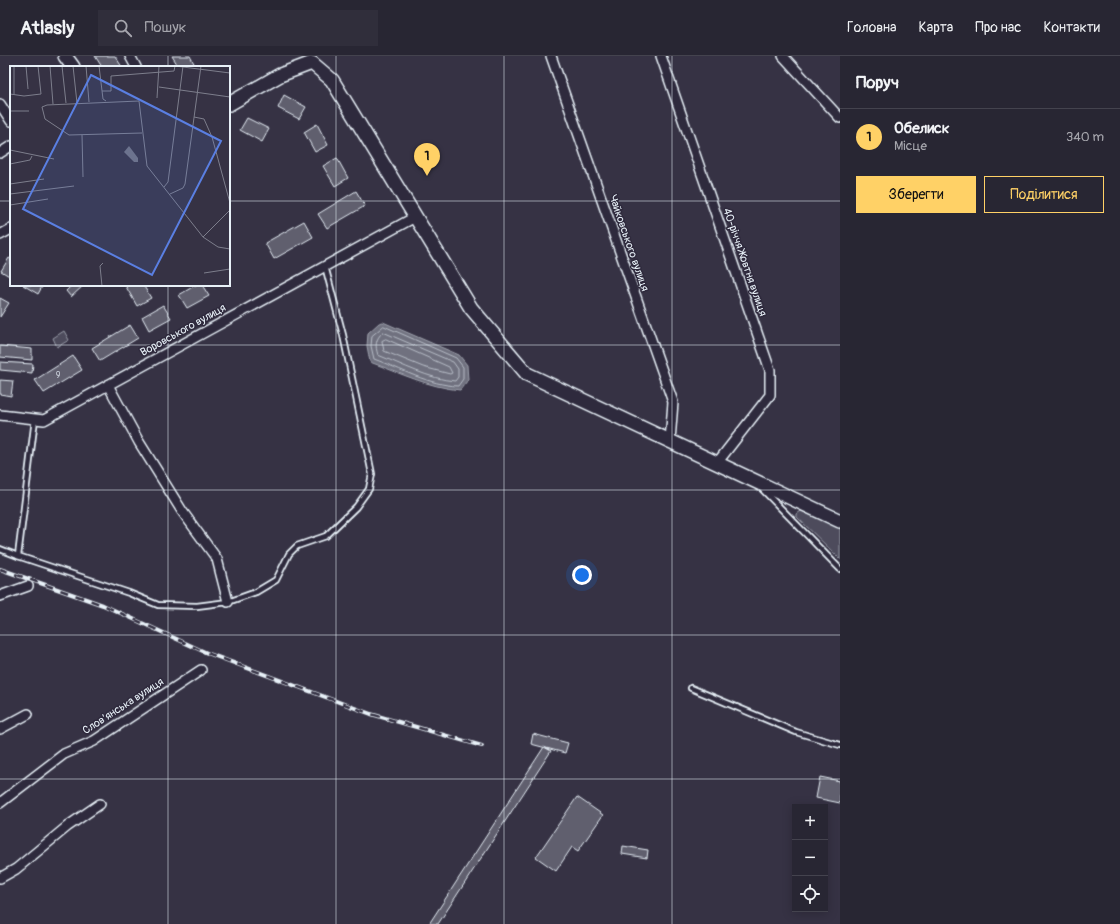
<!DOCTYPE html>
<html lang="uk">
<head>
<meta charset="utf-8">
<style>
	body { margin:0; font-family:Pangolin,sans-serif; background:#302e3b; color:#f1f3f6 }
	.controls { position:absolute; right:12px; bottom:12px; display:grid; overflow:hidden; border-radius:0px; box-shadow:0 2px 10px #0003 }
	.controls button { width:36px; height:36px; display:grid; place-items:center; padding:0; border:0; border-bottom:1px solid #44434e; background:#282633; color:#f1f3f6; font:20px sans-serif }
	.you { position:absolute; left:582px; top:519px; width:14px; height:14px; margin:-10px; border:3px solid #fff; border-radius:50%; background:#1a73e8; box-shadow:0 0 0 6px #1a73e833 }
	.badge { display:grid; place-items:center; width:26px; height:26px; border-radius:50%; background:#ffd166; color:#111; font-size:13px; font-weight:700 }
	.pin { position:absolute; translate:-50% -33px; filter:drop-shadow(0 1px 2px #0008) }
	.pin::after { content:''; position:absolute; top:21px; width:14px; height:12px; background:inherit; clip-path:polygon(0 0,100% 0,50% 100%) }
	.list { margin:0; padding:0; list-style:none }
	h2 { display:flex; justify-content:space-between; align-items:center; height:52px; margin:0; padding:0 16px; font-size:17px }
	h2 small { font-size:13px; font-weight:400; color:#a5a5ac }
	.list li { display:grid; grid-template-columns:26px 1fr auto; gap:12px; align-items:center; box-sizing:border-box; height:56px; padding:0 16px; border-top:1px solid #44434e }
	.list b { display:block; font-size:15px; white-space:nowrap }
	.list p { margin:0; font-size:13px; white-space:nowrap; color:#a5a5ac }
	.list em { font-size:13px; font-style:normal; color:#a5a5ac }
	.actions { display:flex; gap:8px; padding:12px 16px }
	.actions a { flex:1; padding:9px 0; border:1px solid #ffd166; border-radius:0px; text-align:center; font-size:14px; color:#ffd166 }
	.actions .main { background:#ffd166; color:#111 }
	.icon { flex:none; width:22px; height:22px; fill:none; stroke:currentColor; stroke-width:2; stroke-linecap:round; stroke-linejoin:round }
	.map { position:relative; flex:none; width:840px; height:868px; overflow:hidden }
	header { display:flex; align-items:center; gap:24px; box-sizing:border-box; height:56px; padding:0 20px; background:#282633; border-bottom:1px solid #44434e }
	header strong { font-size:19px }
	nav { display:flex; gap:22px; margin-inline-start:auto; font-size:14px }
	.search { width:280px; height:36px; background:#302e3b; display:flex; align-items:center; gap:10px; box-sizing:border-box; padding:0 14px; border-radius:0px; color:#a5a5ac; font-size:15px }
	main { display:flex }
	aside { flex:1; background:#282633 }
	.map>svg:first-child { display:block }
</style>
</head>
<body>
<header>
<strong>Atlasly</strong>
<div class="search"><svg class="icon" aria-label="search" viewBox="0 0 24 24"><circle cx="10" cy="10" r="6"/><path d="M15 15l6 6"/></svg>Пошук</div>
<nav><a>Головна</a><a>Карта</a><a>Про нас</a><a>Контакти</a></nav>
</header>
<main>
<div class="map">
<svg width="840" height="868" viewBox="0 0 840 868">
	<rect width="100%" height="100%" fill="#363244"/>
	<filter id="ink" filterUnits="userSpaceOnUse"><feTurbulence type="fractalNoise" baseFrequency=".025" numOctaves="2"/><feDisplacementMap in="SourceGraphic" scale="8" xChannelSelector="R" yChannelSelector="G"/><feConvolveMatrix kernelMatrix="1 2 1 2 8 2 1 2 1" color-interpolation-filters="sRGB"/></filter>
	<g filter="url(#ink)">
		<g fill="#4d4b5c" stroke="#9a9eaa">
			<polygon points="64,275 69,284 57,291 53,282"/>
			<polygon points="801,455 840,472 840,503 797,461 797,458"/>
		</g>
		<path fill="#70717f" stroke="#a0a4af" d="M383 266 459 299 467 309 468 324 460 334C428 331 400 317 370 306L367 290 368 277 379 267Z"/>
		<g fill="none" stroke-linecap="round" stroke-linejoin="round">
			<g stroke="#b8bec8" stroke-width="1">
				<path d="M384 270 456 302 463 311V323L458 330C429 329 401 313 374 303L371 290 372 280Z"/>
				<path d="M383 276 453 306 458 313V321L455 325C429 323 403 309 378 299 375 290 375 283 383 276Z"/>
				<polygon points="386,283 449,311 452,317 450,318 423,311 384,295 382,285"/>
			</g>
		</g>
		<g fill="#605e6e" stroke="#e8f1f8">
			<polygon points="95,0 115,0 122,11 102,11"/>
			<polygon points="172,0 190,0 196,11 179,11"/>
			<polygon points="284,39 306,51 299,63 278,52"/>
			<polygon points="247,62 269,73 262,86 240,74"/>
			<polygon points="317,68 328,89 315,96 304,76"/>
			<polygon points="337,102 348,122 335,130 323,110"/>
			<polygon points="356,135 365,150 327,172 318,158"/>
			<polygon points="304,165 313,181 274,203 265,187"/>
			<polygon points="9,202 11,203 11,221 1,215"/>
			<polygon points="23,229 43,229 38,238"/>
			<polygon points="72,229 84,229 71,241 66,235"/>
			<polygon points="125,229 143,229 151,242 137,250"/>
			<polygon points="196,229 202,229 209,240 187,252 179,239"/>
			<polygon points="0,242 9,247 0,261"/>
			<polygon points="163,249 171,262 149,274 142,261"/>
			<polygon points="130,269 138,282 100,305 92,292"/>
			<polygon points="0,290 32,293 32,304 0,301"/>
			<polygon points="73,300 82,314 44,337 35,324"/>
			<polygon points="0,306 33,308 32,317 0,314"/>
			<polygon points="0,324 13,325 11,340 0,338"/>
			<polygon points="533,678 568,687 565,697 531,688"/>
			<polygon points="544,691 551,695 438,868 429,868"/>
			<polygon points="820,721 840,725 840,747 816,742"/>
			<polygon points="577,741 603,759 578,795 572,791 556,815 536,801"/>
			<polygon points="623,790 648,794 647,802 622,798"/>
		</g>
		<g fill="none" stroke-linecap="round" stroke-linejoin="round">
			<defs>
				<g id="lane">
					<polyline points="35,363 18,500 129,537 158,549 197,550 228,546 256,536 276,524 289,498 297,490 326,480 356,451 369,433 372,418 343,279 325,210"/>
					<polyline points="763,434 840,513"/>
					<polyline points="0,493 18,500"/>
					<polyline points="691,632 796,676 840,689"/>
				</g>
				<g id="street">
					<polyline points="130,0 136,11"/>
					<polyline points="551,0 673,346 670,385"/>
					<polyline points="661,0 770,314 770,339 717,407"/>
					<polyline points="783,0 840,62"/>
					<polyline points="0,48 11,65"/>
					<polyline points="0,97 11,90"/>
					<polyline points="0,179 11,173"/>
					<polyline points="108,329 139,386 182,455 217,503 228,546"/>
					<polyline points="0,359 44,364 415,161"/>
					<polyline points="0,540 28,530"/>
					<polyline points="0,673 28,658"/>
					<polyline points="0,747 64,698 94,685 201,614"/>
					<polyline points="0,822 16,813 68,770 100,748"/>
				</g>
				<g id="secondary">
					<polyline points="65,0 73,11"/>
					<polyline points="229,48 280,19 312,7 332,24 471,252 527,318 840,465"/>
				</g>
			</defs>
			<use href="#lane" stroke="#e8f1f8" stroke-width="8"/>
			<use href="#street" stroke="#e8f1f8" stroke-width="12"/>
			<use href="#secondary" stroke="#e8f1f8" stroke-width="16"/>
			<use href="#lane" stroke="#2f2a3d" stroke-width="4.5"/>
			<use href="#street" stroke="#2f2a3d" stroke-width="9"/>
			<use href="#secondary" stroke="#2f2a3d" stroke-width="13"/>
			<defs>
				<polyline id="rail" points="0,513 103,549 207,597 371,658 482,690"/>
			</defs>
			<use href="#rail" stroke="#e8f1f8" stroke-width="4"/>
			<use href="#rail" stroke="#2f2a3d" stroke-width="2.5" stroke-dasharray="8" stroke-linecap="butt"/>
		</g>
	</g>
	<path fill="none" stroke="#e8f1f8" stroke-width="1" stroke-opacity="0.55" d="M168 0V11M336 0V868M504 0V868M672 0V868M0 145H11M229 145H840M168 229V868M0 289H840M0 434H840M0 579H840M0 723H840"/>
	<g text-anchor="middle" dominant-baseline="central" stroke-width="3" stroke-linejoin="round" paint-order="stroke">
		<g font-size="9" fill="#c6ccd6">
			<text x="58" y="319">9</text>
		</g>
		<g font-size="11" fill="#e8f1f8" stroke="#2f2a3d">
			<text transform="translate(629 187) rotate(71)">Чайковського вулиця</text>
			<text transform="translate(745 206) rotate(71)">40-річчя Жовтня вулиця</text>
			<text transform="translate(183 274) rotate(-29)">Воровського вулиця</text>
			<text transform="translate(123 650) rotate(-33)">Слов’янська вулиця</text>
		</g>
	</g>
	<g transform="translate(10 10)">
		<rect width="220" height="220" fill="#363244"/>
		<path d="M119 80 128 92V96H124L114 86Z" fill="#70717f"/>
		<path fill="none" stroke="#7d7e8c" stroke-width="1" d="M4 0V29M16 0 18 23M40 0 43 38M52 0 56 37M63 0 67 37M76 0 79 36M89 0 93 33 96 35M165 0 220 7M149 21 220 31M92 25H101V10L164 5 165 0M0 28 14 30 31 28 28 0M147 32 149 0M0 45H19M184 51 194 53 202 71 220 137M132 67 59 69 35 53 32 41 37 39 129 35 137 100 193 171 208 181 220 183M72 69 73 111M0 84 44 93M0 98 20 94 22 90M0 118 34 113M154 121 158 116 173 0M0 128 64 120M160 128 173 122 175 118 191 0M0 139 38 133M193 171 220 144M194 207 220 203M92 220 90 200 93 197"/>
		<path fill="#5a7fe2" fill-opacity="0.15" stroke="#5a7fe2" stroke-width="2" d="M81 9 211 75 142 209 13 143Z"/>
		<rect width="220" height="220" fill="none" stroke="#e8f1f8" stroke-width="2"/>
	</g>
</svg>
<div class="controls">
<button>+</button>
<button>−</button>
<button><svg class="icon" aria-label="locate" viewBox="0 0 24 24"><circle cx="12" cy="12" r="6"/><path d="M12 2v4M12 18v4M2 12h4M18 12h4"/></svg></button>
</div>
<div class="you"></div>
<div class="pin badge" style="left:427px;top:120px">1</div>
</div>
<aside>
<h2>Поруч<small></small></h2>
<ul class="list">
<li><span class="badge">1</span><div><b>Обелиск</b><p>Місце</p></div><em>340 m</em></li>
</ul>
<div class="actions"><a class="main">Зберегти</a><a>Поділитися</a></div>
</aside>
</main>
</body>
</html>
